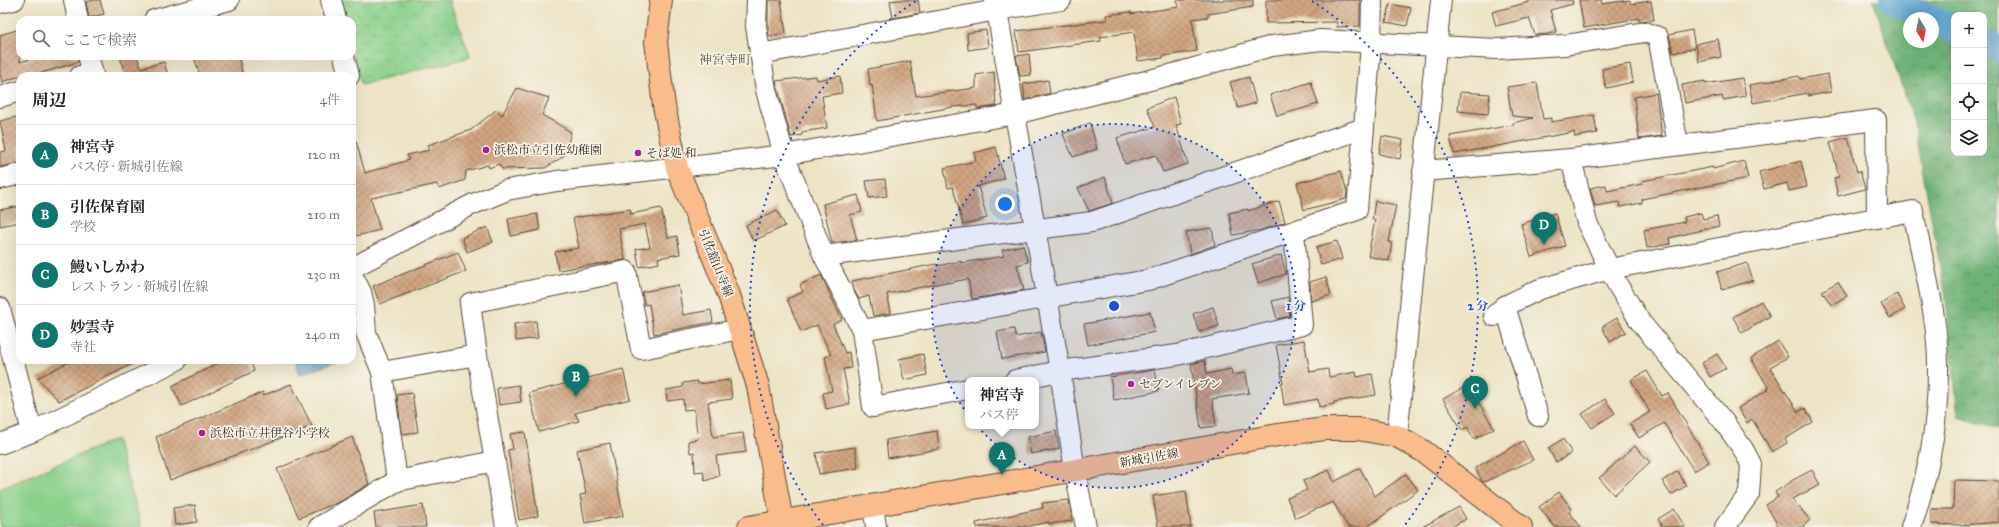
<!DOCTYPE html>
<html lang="ja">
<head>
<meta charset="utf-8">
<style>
	body { margin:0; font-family:"IM FELL Great Primer","Noto Serif JP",serif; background:#f2f2f2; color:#222 }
	.controls { position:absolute; right:12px; top:12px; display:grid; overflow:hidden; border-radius:8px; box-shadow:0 4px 16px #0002 }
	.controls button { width:36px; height:36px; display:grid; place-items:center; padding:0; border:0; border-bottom:1px solid #e0e0e0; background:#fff; color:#222; font:20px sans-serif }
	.compass { position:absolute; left:1903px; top:12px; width:36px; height:36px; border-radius:50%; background:#fff; box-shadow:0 4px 16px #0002; rotate:170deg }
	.you { position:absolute; left:1005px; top:204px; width:14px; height:14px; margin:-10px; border:3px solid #fff; border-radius:50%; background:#1a73e8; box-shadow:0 0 0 6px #1a73e833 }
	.badge { display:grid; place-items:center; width:26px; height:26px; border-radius:50%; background:#0f766e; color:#fff; font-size:13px; font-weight:700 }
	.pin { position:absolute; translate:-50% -33px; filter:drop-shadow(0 1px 2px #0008) }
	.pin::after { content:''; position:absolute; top:21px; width:14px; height:12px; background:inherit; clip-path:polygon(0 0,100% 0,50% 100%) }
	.popup { position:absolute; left:965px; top:377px; width:74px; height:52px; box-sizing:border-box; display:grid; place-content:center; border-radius:8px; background:#fff; filter:drop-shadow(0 1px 3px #0005); font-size:13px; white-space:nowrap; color:#767676 }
	.popup b { font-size:15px; color:#222 }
	.popup::after { content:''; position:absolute; left:50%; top:100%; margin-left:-8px; border:8px solid transparent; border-top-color:#fff }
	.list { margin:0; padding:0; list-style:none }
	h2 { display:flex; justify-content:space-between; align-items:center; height:52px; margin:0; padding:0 16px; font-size:17px }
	h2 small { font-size:13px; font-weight:400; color:#767676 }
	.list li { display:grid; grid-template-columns:26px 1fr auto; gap:12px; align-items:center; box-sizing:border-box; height:60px; padding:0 16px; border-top:1px solid #e0e0e0 }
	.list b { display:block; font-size:15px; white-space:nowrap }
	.list p { margin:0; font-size:13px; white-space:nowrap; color:#767676 }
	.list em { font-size:13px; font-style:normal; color:#767676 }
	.icon { flex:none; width:22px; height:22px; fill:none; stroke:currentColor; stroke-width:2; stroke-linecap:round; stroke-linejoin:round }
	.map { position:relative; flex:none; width:1999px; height:527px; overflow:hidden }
	.search { position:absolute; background:#fff; box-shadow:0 4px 16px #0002; left:16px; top:16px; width:340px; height:44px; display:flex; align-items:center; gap:10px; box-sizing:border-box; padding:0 14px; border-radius:12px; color:#767676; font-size:15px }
	.panel { position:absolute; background:#fff; box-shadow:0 4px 16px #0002; left:16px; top:72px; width:340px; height:292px; border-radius:12px }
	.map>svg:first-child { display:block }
</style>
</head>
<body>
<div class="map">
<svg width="1999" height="527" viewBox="0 0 1999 527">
	<defs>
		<pattern id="forest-crowns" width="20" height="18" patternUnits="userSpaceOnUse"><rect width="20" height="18" fill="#6eb276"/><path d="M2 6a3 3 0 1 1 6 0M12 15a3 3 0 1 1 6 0" fill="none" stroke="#5c9160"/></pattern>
		<pattern id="park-crowns" width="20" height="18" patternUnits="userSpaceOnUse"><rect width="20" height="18" fill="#89d08a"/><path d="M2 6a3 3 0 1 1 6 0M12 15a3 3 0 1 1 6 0" fill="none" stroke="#71a970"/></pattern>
		<pattern id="water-rules" width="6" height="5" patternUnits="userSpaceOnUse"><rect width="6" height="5" fill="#5aa3d1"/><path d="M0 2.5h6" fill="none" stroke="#4c85a9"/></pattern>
		<pattern id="building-cross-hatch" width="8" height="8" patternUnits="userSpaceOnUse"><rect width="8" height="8" fill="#d2a682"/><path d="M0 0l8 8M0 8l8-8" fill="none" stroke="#ac876a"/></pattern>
	</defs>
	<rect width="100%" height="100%" fill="#f7f3e8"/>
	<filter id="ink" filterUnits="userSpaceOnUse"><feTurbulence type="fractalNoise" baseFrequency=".025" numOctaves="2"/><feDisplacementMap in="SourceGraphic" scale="8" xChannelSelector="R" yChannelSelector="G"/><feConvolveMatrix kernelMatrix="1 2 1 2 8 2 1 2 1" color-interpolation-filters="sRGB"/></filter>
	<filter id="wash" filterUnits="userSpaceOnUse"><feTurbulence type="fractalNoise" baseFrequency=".012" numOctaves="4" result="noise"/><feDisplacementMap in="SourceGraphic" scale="16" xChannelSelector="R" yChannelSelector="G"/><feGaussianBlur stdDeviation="0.9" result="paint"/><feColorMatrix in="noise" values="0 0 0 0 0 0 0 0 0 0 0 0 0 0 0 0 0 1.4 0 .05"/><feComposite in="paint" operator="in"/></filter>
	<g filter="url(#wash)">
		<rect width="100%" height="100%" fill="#ede3c5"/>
		<path fill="url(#forest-crowns)" stroke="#546e4a" fill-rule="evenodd" d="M1873 0H1999V428L1958 416 1946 298 1914 123ZM1954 15H1984V153H1954ZM1909 18H1933V42H1909Z"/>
		<polygon fill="url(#park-crowns)" stroke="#627d54" points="340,0 449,0 471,57 361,85 352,47 352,20 345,20"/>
		<polygon fill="#89d08a" stroke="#627d54" points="116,439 142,527 0,527 0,489"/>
		<polygon fill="url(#water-rules)" stroke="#4a6678" points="295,360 342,360 300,375"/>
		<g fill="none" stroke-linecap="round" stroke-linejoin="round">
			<g stroke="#5aa3d1" stroke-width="27">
				<polyline points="1893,0 1930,18"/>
				<polyline points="1933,19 1954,30"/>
				<polyline points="1984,43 1999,49"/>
			</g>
		</g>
		<g id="blocks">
			<g fill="url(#building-cross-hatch)">
				<polygon points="94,0 100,0 104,14 89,18 86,2"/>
				<polygon points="768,0 781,0 786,33 769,36 768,25"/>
				<polygon points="898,0 918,0 920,13 893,18 890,1"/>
				<polygon points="1177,0 1253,0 1253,7 1208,14 1208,17 1192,19 1197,51 1163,56 1163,58 1138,61 1134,32 1100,37 1101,41 1019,52 1016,31 1107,20 1106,15 1131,12 1131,14 1179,7"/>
				<polygon points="1266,0 1360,0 1360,26 1337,27 1337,22 1266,23"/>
				<polygon points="1529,0 1572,0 1573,4 1550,10 1556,32 1548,34 1535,35 1529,18 1496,26 1492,12 1529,2"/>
				<polygon points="1579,0 1601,0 1602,4 1630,0 1630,4 1651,1 1654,20 1640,21 1639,18 1584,28"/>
				<polygon points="1390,4 1411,8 1407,26 1386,22"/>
				<polygon points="20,29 20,62 42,56 77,56 78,62 31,76 20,76 2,82 0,74 0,35"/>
				<polygon points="986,30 988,47 968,50 967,33"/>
				<polygon points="1692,30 1695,48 1673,53 1669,35"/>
				<polygon points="1718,39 1721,57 1699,62 1696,44"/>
				<polygon points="1029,54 1031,75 1020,76 1016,56"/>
				<polygon points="120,56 137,56 141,68 164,62 168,76 125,76"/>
				<polygon points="194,56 238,56 243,76 200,76"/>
				<polygon points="910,61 916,96 976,88 976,75 994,72 996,106 977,109 977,105 953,107 877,121 872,85 870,86 868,69"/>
				<polygon points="1630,64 1633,82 1606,88 1602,69"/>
				<polygon points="1828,74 1831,92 1808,96 1808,93 1753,103 1749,85 1799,76 1800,79"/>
				<polygon points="816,76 817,80 840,76 842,93 822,96 827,128 802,132 802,135 791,137 776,81"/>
				<polygon points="1249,77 1256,103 1238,108 1230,82"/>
				<polygon points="1742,78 1746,96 1723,100 1722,96 1685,103 1682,85 1705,81 1705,84"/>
				<polygon points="1048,80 1050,93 1025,100 1023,84"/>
				<polygon points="1311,82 1318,104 1277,116 1270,95"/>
				<polygon points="1537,83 1543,119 1551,118 1551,122 1594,115 1597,133 1575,137 1574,132 1454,154 1450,136 1513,125 1513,123 1533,118 1512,116 1507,87"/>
				<polygon points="517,88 549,98 542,115 571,132 564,156 545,168 502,169 499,164 489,168 488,165 466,171 465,180 439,189 437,184 371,198 380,230 352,237 352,142 356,141 365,173 409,160 407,155 430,150 428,145 471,130 496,110 502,115"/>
				<polygon points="1460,92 1490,94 1488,114 1458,111"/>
				<polygon points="1656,93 1662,136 1639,139 1634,97"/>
				<polygon points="1174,97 1181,124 1176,125 1188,164 1163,172 1156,155 1125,164 1117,138 1155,127 1147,108"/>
				<polygon points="20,116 20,163 0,167 0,152 6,151 0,121"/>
				<polygon points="1090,123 1097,149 1073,157 1063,134"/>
				<polygon points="1382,136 1403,140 1400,159 1379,154"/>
				<polygon points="1848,137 1857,172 1860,171 1865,189 1838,196 1834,178 1839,177 1830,142"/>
				<polygon points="996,147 1004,179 978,186 987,218 963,225 953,187 948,188 944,168 976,161 974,153"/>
				<polygon points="1744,161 1748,178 1642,199 1642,203 1620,207 1619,202 1595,206 1590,188 1606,185 1607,191 1642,184 1642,181 1713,167 1713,169"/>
				<polygon points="1801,161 1807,187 1789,191 1787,183 1764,189 1759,172"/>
				<polygon points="1341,171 1347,192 1346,199 1304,210 1297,183"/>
				<polygon points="1105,177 1113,203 1089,211 1078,188"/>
				<polygon points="885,179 887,196 869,198 866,181"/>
				<polygon points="858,195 862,212 850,215 857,240 832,243 823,204"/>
				<polygon points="1279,201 1285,222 1261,230 1233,235 1229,213 1248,209 1248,211"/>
				<polygon points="1375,201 1396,205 1389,242 1392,242 1389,261 1368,256 1375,220 1372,220"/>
				<polygon points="20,206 20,222 0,226 0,210"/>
				<polygon points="661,208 668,238 677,236 680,254 658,258 659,263 639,267 636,249 650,247 645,224 619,229 625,260 558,270 555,252 579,248 573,218 630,209 631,214"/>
				<polygon points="777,210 785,226 753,241 746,225"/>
				<polygon points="1555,213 1565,246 1531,257 1521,224"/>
				<polygon points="1701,213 1703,219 1717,216 1719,226 1669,238 1670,244 1647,248 1644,230 1685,222 1684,217"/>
				<polygon points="537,214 540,230 511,236 508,219"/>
				<polygon points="487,227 493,242 467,252 462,238"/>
				<polygon points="1212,228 1215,245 1190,254 1186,232"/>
				<polygon points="1337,241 1342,259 1321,265 1316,247"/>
				<polygon points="1023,245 1028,262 1017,265 1024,290 972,299 968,279 947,283 947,282 887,294 891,313 873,316 869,296 859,299 854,290 852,281 936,264 937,266 961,261 961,263 1004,256 1002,250"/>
				<polygon points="458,252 466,271 380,304 373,286"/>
				<polygon points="1281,255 1286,274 1258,283 1252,264"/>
				<polygon points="1747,263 1753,280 1722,290 1717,272"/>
				<polygon points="821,275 842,320 833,324 845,353 849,352 851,368 843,369 850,404 826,409 823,393 832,391 825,357 831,355 817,325 801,332 787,299 803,292 800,285"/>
				<polygon points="1326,277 1331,295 1311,301 1310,282"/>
				<polygon points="1838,282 1847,296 1831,305 1822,291"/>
				<polygon points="678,285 683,315 711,310 713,322 654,334 649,304 645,305 642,292"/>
				<polygon points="1897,294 1905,309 1890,318 1881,304"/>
				<polygon points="1288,297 1290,316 1277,319 1272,301"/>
				<polygon points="1761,301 1770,316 1742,333 1733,317"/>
				<polygon points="1213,307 1219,326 1199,332 1193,314"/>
				<polygon points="1150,312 1155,332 1088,345 1084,324"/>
				<polygon points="1617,318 1626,332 1610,342 1602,327"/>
				<polygon points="536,321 538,338 516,341 514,324"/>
				<polygon points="1014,329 1016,337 1041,332 1045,352 1002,359 997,332"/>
				<polygon points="1304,340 1310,372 1328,369 1329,377 1356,372 1357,377 1372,374 1376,395 1334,402 1334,404 1319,407 1318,399 1284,405 1281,383 1283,383 1276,345"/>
				<polygon points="1778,341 1788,357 1770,367 1798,412 1805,408 1813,422 1785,439 1787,443 1772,452 1752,419 1747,423 1738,408 1769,389 1751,358"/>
				<polygon points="923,354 927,375 904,380 899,359"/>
				<polygon points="1717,354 1726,368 1710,377 1702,363"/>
				<polygon points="73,360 140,360 59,401 37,378"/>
				<polygon points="225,360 250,360 254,371 182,406 172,386"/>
				<polygon points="1205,361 1207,374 1231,369 1232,375 1246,373 1249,393 1212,399 1216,426 1201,428 1191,364"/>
				<polygon points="623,369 630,399 575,413 579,421 539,432 529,393"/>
				<polygon points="1155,370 1159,391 1114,400 1110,377"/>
				<polygon points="1647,371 1662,396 1668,393 1709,462 1694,471 1664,423 1639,438 1630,424 1650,412 1631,380"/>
				<polygon points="730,380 732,399 708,402 713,437 743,433 746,452 716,456 719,476 705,481 703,471 695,472 694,452 690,453 688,441 698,439 694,409 684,410 683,399 667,401 666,390 683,387 683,383 697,381 698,384"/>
				<polygon points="291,384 312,426 170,480 156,437 263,392 262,396"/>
				<polygon points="519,385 521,402 499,405 497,388"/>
				<polygon points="1468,385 1494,428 1474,439 1467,427 1462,430 1443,399"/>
				<polygon points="412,393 418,432 402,434 397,395"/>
				<polygon points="1605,399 1615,413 1592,428 1582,414"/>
				<polygon points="937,431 939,449 888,458 886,440"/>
				<polygon points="1056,431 1059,449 1031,454 1028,437"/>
				<polygon points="525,432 538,516 519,520 508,450 513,449 510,434"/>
				<polygon points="352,437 369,484 339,502 299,518 277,469"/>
				<polygon points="1563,439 1572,453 1556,462 1548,448"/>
				<polygon points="1523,441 1533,460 1484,482 1482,481 1475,468"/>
				<polygon points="610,443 623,516 585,523 580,495 586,494 577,450"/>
				<polygon points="1635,446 1650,462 1614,495 1599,478"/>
				<polygon points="855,447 858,468 819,474 816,453"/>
				<polygon points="1360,468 1375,496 1406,474 1418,490 1367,527 1348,527 1333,502 1296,518 1287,498 1307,490 1303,481 1329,470 1334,482"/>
				<polygon points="1812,470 1820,485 1792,499 1810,520 1802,527 1779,527 1766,505 1778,497 1775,492 1791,482 1791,481"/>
				<polygon points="1678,471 1686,486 1671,495 1662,481"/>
				<polygon points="1954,480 1999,481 1999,522 1961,525 1931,524 1931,509 1953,509"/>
				<polygon points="1186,491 1191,527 1158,527 1153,496"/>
				<polygon points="1559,492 1572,509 1569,512 1581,527 1555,527 1539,507"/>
				<polygon points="1069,500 1072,521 1049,524 1049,522 1024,527 977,527 976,523 1043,508 1042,503"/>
				<polygon points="195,505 197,522 175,525 173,508"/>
				<polygon points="423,505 426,527 376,527 374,513"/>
				<polygon points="1459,507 1466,519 1451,527 1422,527"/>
				<polygon points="1674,509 1685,527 1663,527 1658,519"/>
			</g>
		</g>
	</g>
	<g filter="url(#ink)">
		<use href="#blocks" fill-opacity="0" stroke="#564637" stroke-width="1"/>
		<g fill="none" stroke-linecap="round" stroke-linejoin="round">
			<defs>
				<g id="minor">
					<polyline points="74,0 78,20"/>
					<polyline points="331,0 336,20"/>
					<polyline points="757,0 756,26 766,90 784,155 824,256 862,330 873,407 968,389"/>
					<polyline points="995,0 1060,371 1075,471 1086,527"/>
					<polyline points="0,3 14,0"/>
					<polyline points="154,20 229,0"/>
					<polyline points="760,54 997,10 1061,0"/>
					<polyline points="344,56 349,76"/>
					<polyline points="80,76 93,73 88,56"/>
					<polyline points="0,97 20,91"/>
					<polyline points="1571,159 1876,120 1877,218"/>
					<polyline points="1423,171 1571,159 1587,223 1617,284 1641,323 1724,422 1743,449 1751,464 1749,494 1725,527"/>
					<polyline points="0,179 20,174"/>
					<polyline points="824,256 1092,222 1364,128"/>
					<polyline points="352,268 471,205 507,190 557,181 784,155 1015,114 1166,76 1272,46 1321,40 1497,49 1565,45 1645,32 1658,37 1678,144"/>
					<polyline points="352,275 361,292 364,305 366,333 382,372 397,481"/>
					<polyline points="1505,306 1538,416"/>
					<polyline points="0,308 32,432"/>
					<path d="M1494 316 1505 306 1540 289 1610 269 1913 211C1923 264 1939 319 1938 372 1938 425 1928 477 1911 527"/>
					<polyline points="862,330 1148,280 1357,210 1371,44 1372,0"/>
					<polyline points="477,355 470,303 626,271 641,349 740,329"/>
					<polyline points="382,372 477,355 506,527"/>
					<polyline points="1015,380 1060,371 1177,355 1302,325 1294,232"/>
					<polyline points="1397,436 1441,0"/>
					<polyline points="0,444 32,432 177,360"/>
					<polyline points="873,506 876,527"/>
					<polyline points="319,527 397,481 495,461"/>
				</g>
				<g id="major">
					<polyline points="661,0 656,42 664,106 677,168 729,295 758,386 783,527"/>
					<polyline points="749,527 1278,435 1325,429 1358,429 1397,436 1423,451 1521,527"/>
				</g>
			</defs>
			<use href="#minor" stroke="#564637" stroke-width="22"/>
			<use href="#major" stroke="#564637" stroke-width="24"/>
			<use href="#minor" stroke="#fff" stroke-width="20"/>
			<use href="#major" stroke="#fabc8b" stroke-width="22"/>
		</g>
	</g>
	<circle cx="1114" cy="306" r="182" fill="#1d4ed8" fill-opacity=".12"/>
	<g fill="none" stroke="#1d4ed8" stroke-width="2" stroke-dasharray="2 4">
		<circle cx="1114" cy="306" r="182"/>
		<path d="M823 525A364 364 0 0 1 916 1M1312 1A364 364 0 0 1 1405 525"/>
	</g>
	<g fill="#b5179e" stroke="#f7f3e8" stroke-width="1.5">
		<circle cx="486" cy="150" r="4"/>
		<circle cx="638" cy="153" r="4"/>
		<circle cx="1131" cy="384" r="4"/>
		<circle cx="202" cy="433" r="4"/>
	</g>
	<g text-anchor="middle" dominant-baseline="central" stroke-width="3.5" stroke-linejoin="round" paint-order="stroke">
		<g font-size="12" fill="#3b2a1e" stroke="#f7f3e8" text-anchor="start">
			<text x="494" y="150">浜松市立引佐幼稚園</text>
			<text x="646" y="153">そば処 和</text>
			<text x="1139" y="384">セブンイレブン</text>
			<text x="210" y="433">浜松市立井伊谷小学校</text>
		</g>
		<g font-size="12" fill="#3b2a1e" stroke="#f7f3e8">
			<text transform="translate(716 263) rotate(68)">引佐舘山寺線</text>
			<text transform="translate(1149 458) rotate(-10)">新城引佐線</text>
		</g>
		<g font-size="13" fill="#705541" stroke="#f7f3e8">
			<text x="725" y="60">神宮寺町</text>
		</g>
	</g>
	<circle cx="1114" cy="306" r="6" fill="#1d4ed8" stroke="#f7f3e8" stroke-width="2"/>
	<g font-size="12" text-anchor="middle" font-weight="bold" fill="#1d4ed8" stroke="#f7f3e8" stroke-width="3.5" stroke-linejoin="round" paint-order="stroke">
		<text x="1296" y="310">1 分</text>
		<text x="1478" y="310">2 分</text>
	</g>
</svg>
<div class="controls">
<button>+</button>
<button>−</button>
<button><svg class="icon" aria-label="locate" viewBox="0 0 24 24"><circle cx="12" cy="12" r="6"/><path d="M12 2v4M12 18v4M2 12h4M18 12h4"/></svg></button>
<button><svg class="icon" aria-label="layers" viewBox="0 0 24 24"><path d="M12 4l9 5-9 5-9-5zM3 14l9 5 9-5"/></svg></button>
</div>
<svg class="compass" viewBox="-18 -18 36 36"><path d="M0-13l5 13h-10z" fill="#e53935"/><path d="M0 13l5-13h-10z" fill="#767676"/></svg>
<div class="you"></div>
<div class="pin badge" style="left:1002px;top:475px">A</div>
<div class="popup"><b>神宮寺</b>バス停</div>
<div class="pin badge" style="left:576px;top:397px">B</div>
<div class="pin badge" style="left:1475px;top:409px">C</div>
<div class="pin badge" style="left:1544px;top:245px">D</div>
<div class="search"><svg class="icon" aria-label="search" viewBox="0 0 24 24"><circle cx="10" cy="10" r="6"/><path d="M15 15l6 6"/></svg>ここで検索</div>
<section class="panel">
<h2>周辺<small>4件</small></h2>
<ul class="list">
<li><span class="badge">A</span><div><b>神宮寺</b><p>バス停 · 新城引佐線</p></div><em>120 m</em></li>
<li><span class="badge">B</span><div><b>引佐保育園</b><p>学校</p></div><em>210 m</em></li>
<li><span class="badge">C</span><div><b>鰻いしかわ</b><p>レストラン · 新城引佐線</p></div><em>230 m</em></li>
<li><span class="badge">D</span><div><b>妙雲寺</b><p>寺社</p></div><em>240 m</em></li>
</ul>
</section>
</div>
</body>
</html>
